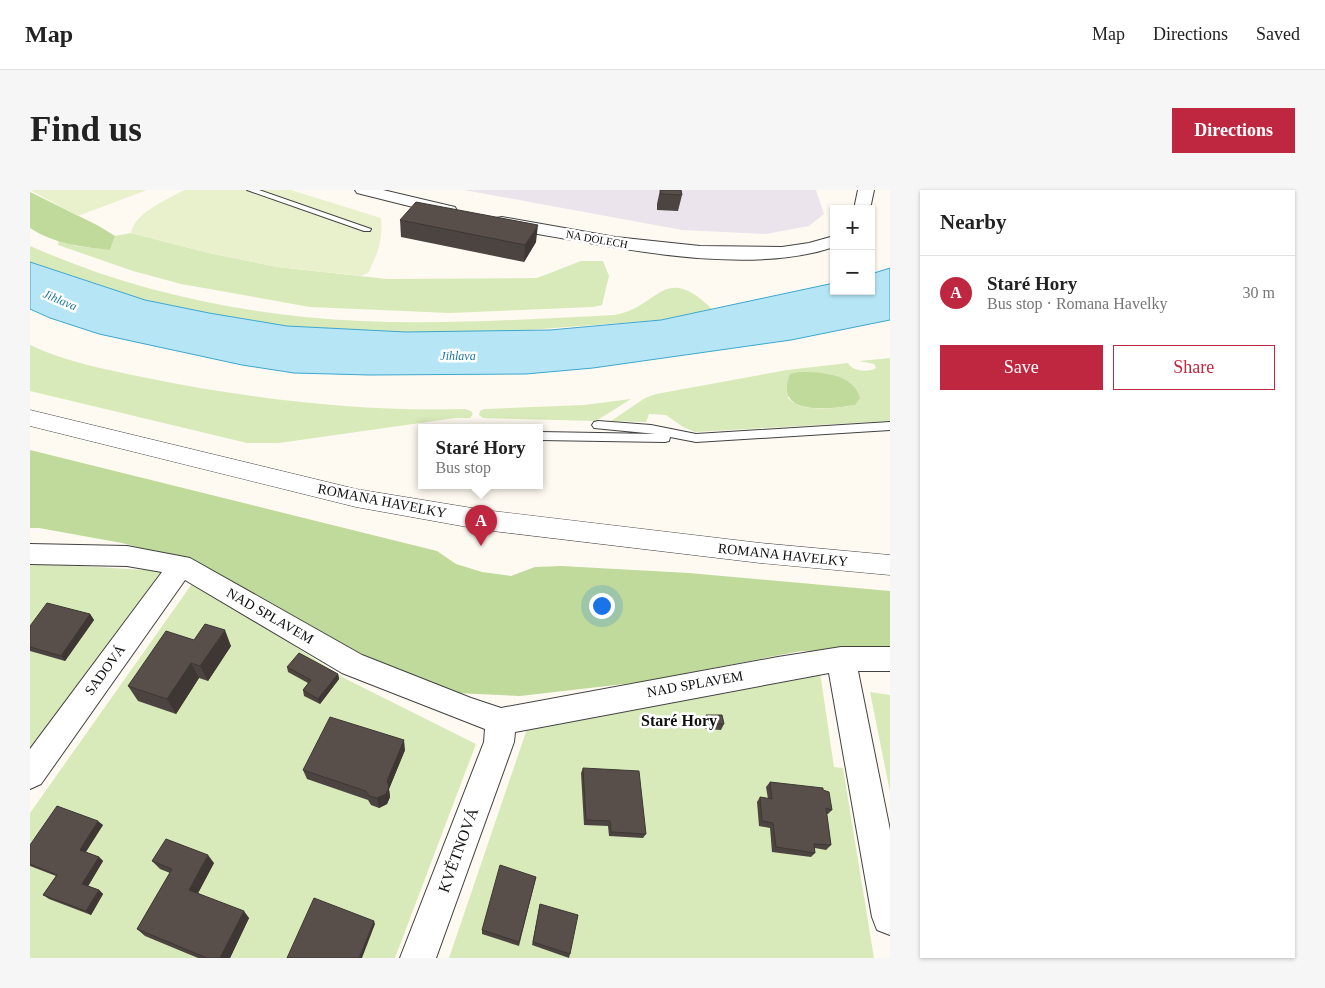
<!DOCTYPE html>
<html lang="en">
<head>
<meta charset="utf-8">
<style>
	body { margin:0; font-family:"Times New Roman",serif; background:#f6f6f6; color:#222 }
	.controls { position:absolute; right:15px; top:15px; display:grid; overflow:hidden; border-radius:0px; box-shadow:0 1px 4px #0004 }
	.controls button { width:45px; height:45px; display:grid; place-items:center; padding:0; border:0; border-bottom:1px solid #e0e0e0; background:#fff; color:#222; font:25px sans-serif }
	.you { position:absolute; left:571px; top:415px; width:18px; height:18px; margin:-12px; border:4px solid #fff; border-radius:50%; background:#1a73e8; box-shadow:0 0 0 8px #1a73e833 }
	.badge { display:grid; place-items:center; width:32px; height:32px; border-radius:50%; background:#bf2741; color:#fff; font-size:16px; font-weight:700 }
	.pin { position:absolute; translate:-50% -41px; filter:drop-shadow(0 1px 2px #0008) }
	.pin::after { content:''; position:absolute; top:26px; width:18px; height:15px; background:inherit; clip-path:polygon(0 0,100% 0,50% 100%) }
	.popup { position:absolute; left:388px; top:234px; width:125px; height:65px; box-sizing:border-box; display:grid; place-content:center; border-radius:0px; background:#fff; filter:drop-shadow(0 1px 4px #0005); font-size:16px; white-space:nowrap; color:#767676 }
	.popup b { font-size:19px; color:#222 }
	.popup::after { content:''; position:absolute; left:50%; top:100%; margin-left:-10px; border:10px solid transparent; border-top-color:#fff }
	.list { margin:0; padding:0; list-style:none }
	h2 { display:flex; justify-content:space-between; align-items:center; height:65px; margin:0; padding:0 20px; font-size:21px }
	h2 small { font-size:16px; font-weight:400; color:#767676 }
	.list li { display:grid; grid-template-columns:32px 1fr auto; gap:15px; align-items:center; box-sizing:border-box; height:75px; padding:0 20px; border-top:1px solid #e0e0e0 }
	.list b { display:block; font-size:19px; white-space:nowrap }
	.list p { margin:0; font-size:16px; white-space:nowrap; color:#767676 }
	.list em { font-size:16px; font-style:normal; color:#767676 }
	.actions { display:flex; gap:10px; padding:15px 20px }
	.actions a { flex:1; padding:11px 0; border:1px solid #bf2741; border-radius:0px; text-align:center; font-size:18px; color:#bf2741 }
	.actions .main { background:#bf2741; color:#fff }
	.map { position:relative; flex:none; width:860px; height:768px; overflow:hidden; border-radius:0px }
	header { display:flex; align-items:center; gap:30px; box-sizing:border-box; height:70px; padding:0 25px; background:#fff; border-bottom:1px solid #e0e0e0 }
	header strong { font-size:24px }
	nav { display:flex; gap:28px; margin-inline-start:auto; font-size:18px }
	.intro { display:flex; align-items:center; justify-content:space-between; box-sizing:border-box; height:120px; padding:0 30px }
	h1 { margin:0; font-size:35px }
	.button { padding:12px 22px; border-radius:0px; background:#bf2741; color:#fff; font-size:18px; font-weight:700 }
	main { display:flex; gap:30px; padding:0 30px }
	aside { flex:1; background:#fff; border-radius:0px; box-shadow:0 1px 4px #0004 }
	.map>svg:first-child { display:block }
</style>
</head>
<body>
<header>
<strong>Map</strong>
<nav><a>Map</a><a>Directions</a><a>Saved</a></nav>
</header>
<div class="intro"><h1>Find us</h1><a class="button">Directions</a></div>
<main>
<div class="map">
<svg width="860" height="768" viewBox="0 0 860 768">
	<rect width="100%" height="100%" fill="#fffaf1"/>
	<polygon fill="#ebe4ed" points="434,0 786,0 794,24 779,36 736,44 652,40"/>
	<g fill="#d9eaba" fill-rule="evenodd">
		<polygon points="101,43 179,63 248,77 357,89 507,88 551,71 573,71 579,86 572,115 563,117 420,123 280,117 151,94 103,81 28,55 29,50 46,56 80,60 85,46"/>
		<path d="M0 56C104 102 217 126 331 131 415 135 500 129 584 125 629 118 633 71 682 119L631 130 470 142H376L257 136 179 123 115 110 0 72Z"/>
		<path d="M0 155C36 172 78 180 117 188 221 209 329 222 435 219L441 221 443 224 440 228H425L249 253H217L0 201Z"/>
		<path d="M860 168V231L665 242 653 237 636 225 619 224 616 232 581 231 615 208 626 204 757 180 818 173C822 181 838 183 846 178L844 174 829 171ZM769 182 799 184 815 190 825 215C805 218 774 224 758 208Z"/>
		<polygon points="601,209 566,231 453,228 449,225 450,221 454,219 554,215"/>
		<polygon points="0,373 132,381 0,559"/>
		<polygon points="164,391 314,488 446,554 365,768 0,768 0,623"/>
		<polygon points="790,482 804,577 813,578 844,768 419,768 499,533"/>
		<polygon points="840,502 860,505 860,602"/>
	</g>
	<g fill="#bfda9a">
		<path d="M0 2 67 35 85 46 80 60C53 57 24 54 0 38Z"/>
		<path d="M769 182C791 182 823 183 830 208L825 215C799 219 743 227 760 184Z"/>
		<polygon points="0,260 407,361 426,374 452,382 481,386 505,377 531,376 659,383 860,401 860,462 848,460 771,461 612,492 490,506 404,502 149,368 92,353 9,338 0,338"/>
	</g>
	<g fill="#e9f1cc">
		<polygon points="0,0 117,0 48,26"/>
		<path d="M154 0H261L351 28C353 51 348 63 338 83L331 86 248 77 179 63 101 43C105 22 137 10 154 0Z"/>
	</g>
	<polygon fill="#b6e6f6" stroke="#3da6cd" points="0,72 115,110 179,123 257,136 376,142 520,140 631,130 804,93 804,101 841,101 841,84 860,78 860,130 761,150 563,178 496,184 339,185 264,183 212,175 69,144 20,128 0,119"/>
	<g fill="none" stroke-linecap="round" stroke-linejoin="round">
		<defs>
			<g id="service">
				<polygon points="217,0 229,0 341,39 340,41 334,41"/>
				<polygon points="568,231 621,235 666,244 860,232 860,240 666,252 640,247 639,251 635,252 510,250 510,242 626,244 564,238 562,235 564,232"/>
			</g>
			<g id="minor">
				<polygon points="325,0 353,0 425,17 427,21 425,25 419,26 327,3"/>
				<polygon points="828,0 844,0 840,19 824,19"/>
				<path d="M472 27 585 47 670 56 752 57 779 53 804 46V57C730 82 624 65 548 51 521 46 493 42 466 36L464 32 466 28Z"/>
				<polygon points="0,354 97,356 160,368 332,465 441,508 471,518 748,467 811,457 860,457 860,481 828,481 860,640 860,745 847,740 842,727 799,483 485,542 484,552 406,768 370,768 454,552 455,539 312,483 155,390 11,594 0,599 0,559 132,382 97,376 0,374"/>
			</g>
			<polygon id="tertiary" points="0,220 326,299 454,320 730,353 860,365 860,385 730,373 454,340 326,317 0,236"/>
		</defs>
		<use href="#service" stroke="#424242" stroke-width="2"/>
		<use href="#minor" stroke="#424242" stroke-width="2"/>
		<use href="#tertiary" stroke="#424242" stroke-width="1"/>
		<use href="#service" fill="#fff" fill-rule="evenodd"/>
		<use href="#minor" fill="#fff" fill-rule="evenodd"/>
		<use href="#tertiary" fill="#fff" fill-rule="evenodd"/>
	</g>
	<g fill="#4c4440">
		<polygon points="630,0 651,0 652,5 648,21 627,20 627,14"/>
		<polygon points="370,30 506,52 494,72 371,47"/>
		<polygon points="60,424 64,430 35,471 0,461 0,436"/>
		<polygon points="164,450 201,456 178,491 169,488 146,524 108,511 98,496"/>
		<polygon points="257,477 308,484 309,489 290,514 274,506 273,500 278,493 258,482"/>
		<polygon points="676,525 694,534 691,540 675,539 674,530"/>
		<polygon points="375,560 359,599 360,607 357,614 349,618 341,615 338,610 277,589 273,580"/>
		<polygon points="553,578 616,644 613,648 579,646 578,636 554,635 551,583"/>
		<polygon points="740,592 793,600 802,620 798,624 796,624 801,655 796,660 785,658 785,663 781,667 742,662 740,638 729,636 727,612 730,607 738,609 736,597"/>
		<polygon points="73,635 56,662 69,667 73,671 58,696 69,700 73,704 61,725 19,709 13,705 26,686 0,676 0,655"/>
		<polygon points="122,671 184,673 168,703 219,728 200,768 168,768 115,746 107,739 140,683 130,679"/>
		<polygon points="506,687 489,756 452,744 452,740"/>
		<polygon points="510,714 540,764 539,768 502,755"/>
	</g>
	<g fill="#3e3734">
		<polygon points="508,35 506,52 494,72 495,55"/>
		<polygon points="60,424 64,430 35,471 31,466"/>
		<polygon points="195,440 201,456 178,491 170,476"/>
		<polygon points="161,473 169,488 146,524 137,509"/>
		<polygon points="308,484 309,489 290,514 288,509"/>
		<polygon points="374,550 375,560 359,599 360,607 357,614 349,618 347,608"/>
		<polygon points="68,631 73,635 54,664 50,660"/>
		<polygon points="178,665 184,673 166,707 159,700"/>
		<polygon points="69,667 73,671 57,698 52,694"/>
		<polygon points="69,700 73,704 61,725 56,721"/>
		<polygon points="214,721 219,728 200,768 190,768"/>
		<polygon points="344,731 345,734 332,768 329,768"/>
	</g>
	<g fill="#584f4b" stroke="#3e3734">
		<polygon points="630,0 651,0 652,5 631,4"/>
		<polygon points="386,12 508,35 495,55 370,30"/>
		<polygon points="17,413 60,424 31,466 0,457 0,436"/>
		<polygon points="175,434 195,440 170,476 161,473 137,509 98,496 136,441 164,450"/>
		<polygon points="269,463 308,484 288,509 273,500 281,490 257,477"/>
		<polygon points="676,525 692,525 694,534 678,534"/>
		<polygon points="300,527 374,550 357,591 359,597 356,604 347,608 339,606 336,601 273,580"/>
		<polygon points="553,578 609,581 616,644 581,642 580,631 556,630"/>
		<polygon points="740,592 793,598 793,600 799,602 802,620 796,618 801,655 784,654 785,663 746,657 743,633 732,631 730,607 742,609"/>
		<polygon points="27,616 68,631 50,660 69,667 52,694 69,700 56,721 13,705 27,685 0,674 0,655"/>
		<polygon points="136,649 178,665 159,700 214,721 190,768 177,768 107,739 142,679 122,671"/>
		<polygon points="470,675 506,687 489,752 452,740"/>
		<polygon points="284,708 344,731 329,768 257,768"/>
		<polygon points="510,714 548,725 540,764 503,752"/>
	</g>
	<g text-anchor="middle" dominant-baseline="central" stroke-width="5" stroke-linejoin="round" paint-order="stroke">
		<g font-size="11" fill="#0f0f0f" stroke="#fff">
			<text transform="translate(567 49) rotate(10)">NA DOLECH</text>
		</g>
		<g font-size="12" font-style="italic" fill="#1876a1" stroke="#fff">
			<text transform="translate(30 110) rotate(23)">Jihlava</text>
			<text x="428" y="166">Jihlava</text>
		</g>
		<g font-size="14" fill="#0f0f0f" stroke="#fff">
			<text transform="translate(352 311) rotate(11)">ROMANA HAVELKY</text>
			<text transform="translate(753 365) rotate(6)">ROMANA HAVELKY</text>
			<text transform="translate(240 426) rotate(30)">NAD SPLAVEM</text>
			<text transform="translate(75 480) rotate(-54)">SADOVÁ</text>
			<text transform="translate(665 494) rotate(-10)">NAD SPLAVEM</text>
		</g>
		<g font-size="16" font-weight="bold" fill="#0f0f0f" stroke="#fff">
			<text x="649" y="530">Staré Hory</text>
		</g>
		<g font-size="16" fill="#0f0f0f" stroke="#fff">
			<text transform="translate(428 660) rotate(-70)">KVĚTNOVÁ</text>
		</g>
	</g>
</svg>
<div class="controls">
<button>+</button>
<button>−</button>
</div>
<div class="you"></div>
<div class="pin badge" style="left:451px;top:356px">A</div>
<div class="popup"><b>Staré Hory</b>Bus stop</div>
</div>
<aside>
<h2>Nearby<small></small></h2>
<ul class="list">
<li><span class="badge">A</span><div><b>Staré Hory</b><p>Bus stop · Romana Havelky</p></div><em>30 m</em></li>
</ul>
<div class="actions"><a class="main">Save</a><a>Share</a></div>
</aside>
</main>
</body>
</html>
